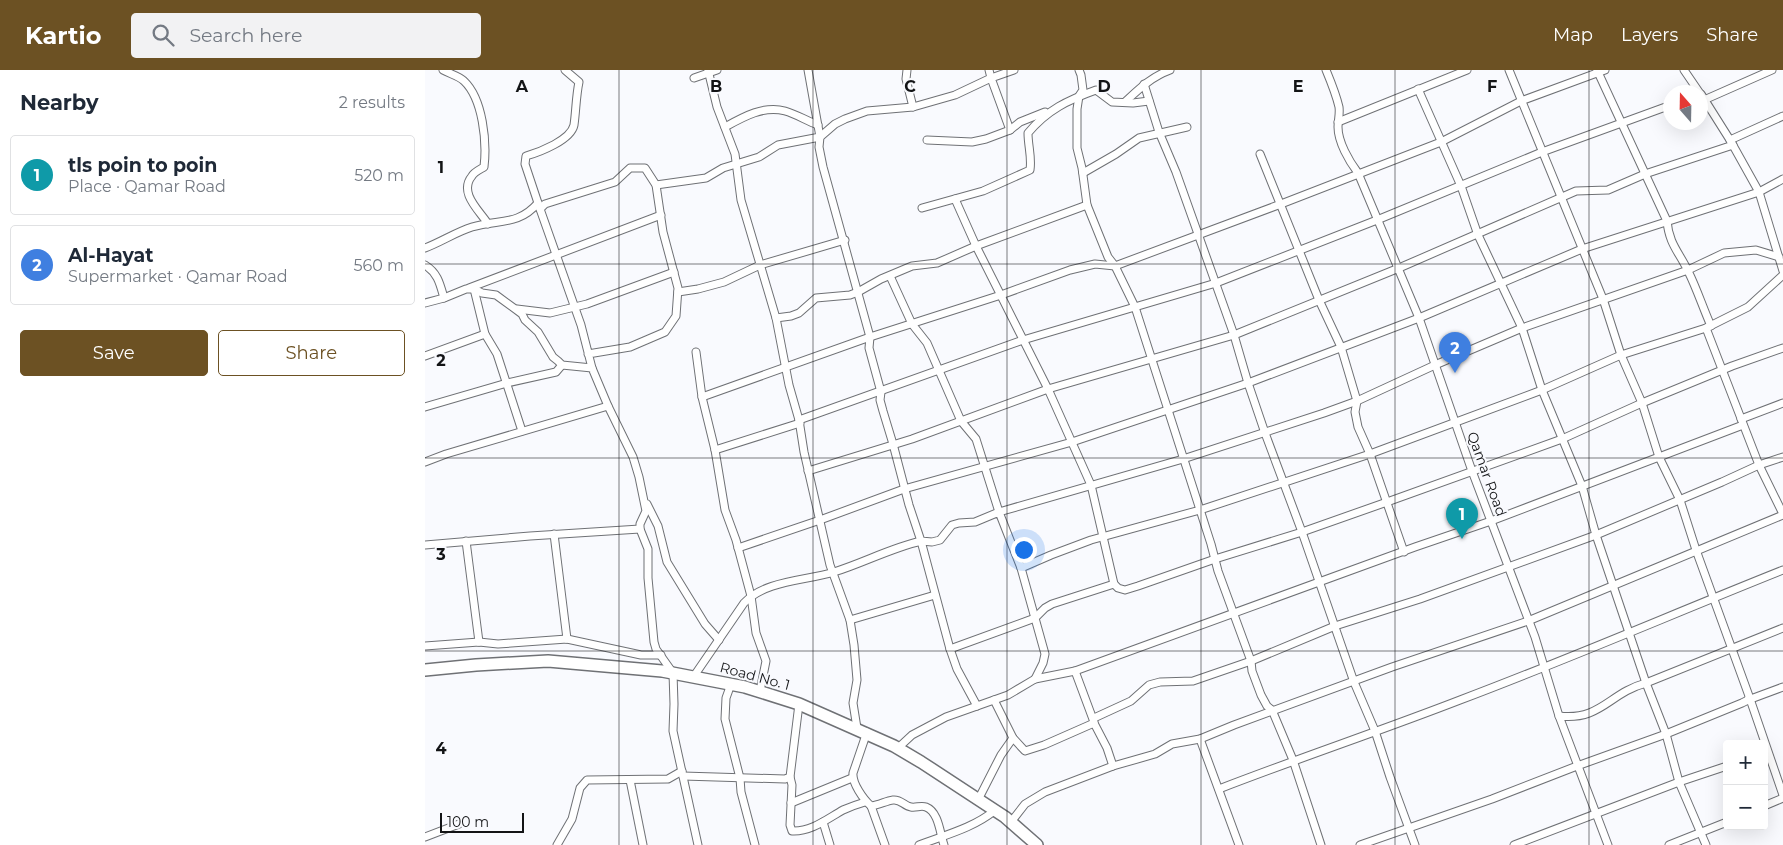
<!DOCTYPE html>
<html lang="en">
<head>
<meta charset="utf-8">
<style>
	body { margin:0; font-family:Montserrat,sans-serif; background:#f2f2f3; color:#1f2937 }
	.controls { position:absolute; right:15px; bottom:15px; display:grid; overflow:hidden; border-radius:5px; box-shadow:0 5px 20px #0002 }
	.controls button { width:45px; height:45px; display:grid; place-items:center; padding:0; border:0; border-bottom:1px solid #e0e1e3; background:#fff; color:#1f2937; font:25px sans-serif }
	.compass { position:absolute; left:1238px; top:15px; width:45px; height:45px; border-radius:50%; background:#fff; box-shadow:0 5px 20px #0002; rotate:340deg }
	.scale { position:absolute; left:15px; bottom:12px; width:84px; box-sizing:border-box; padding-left:5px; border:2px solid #131416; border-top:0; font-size:14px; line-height:18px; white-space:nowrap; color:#131416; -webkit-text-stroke:4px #f9fafe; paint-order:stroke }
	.you { position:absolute; left:598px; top:479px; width:18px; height:18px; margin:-12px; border:4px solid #fff; border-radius:50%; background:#1a73e8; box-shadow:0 0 0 8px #1a73e833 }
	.badge { display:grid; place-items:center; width:32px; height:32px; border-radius:50%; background:#6c5123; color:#fff; font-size:16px; font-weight:700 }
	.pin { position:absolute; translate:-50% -41px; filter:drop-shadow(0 1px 2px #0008) }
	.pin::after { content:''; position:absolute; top:26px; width:18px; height:15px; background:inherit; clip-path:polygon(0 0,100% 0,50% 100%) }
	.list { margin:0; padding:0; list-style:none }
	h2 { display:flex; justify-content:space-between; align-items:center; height:65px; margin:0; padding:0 20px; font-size:21px }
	h2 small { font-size:16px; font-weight:400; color:#747a83 }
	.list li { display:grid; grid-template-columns:32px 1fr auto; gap:15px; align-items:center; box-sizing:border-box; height:80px; margin:0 10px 10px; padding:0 10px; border:1px solid #e0e1e3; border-radius:5px }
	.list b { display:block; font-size:19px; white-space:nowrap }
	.list p { margin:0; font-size:16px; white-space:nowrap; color:#747a83 }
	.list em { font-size:16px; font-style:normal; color:#747a83 }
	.actions { display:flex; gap:10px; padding:15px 20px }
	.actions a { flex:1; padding:11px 0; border:1px solid #6c5123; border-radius:5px; text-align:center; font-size:18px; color:#6c5123 }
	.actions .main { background:#6c5123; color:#fff }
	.icon { flex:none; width:28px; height:28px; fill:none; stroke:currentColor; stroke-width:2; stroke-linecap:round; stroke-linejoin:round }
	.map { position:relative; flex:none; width:1358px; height:775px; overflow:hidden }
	header { display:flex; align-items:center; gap:30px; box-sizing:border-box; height:70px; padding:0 25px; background:#6c5123; color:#fff }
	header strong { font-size:24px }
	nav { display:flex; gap:28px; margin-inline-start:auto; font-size:18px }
	.search { width:350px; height:45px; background:#f2f2f3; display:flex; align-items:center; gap:12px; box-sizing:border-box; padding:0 18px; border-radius:5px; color:#747a83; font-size:19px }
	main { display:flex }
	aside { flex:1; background:#fff }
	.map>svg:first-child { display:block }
</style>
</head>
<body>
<header>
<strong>Kartio</strong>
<div class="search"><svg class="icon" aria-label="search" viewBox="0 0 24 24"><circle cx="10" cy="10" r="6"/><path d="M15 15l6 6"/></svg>Search here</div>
<nav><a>Map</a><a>Layers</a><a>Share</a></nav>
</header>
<main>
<aside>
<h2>Nearby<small>2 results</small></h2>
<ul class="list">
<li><span class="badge" style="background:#0f9aa8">1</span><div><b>tls poin to poin</b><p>Place · Qamar Road</p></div><em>520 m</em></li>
<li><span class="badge" style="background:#3f7fe0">2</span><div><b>Al-Hayat</b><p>Supermarket · Qamar Road</p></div><em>560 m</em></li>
</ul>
<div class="actions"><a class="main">Save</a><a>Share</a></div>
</aside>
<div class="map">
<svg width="1358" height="775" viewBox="0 0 1358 775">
	<rect width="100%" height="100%" fill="#f9fafe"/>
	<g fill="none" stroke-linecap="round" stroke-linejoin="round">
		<defs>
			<g id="minor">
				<path d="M18 0C25 4 34 6 39 11 58 29 62 72 59 97 56 99 49 102 47 106 33 123 55 141 63 154"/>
				<polyline points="283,0 292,37 310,84 316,130 351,248 364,315 374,350 379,382 405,495 425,550 429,575 432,610 428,633 432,658"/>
				<polyline points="482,0 481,9 488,37"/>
				<polyline points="564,0 566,8 530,25 488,37 442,41 420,49 410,54 395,67 394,77 398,97 445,267 444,278 456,322 455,330 458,341 468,374 484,435 496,471 507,472 515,470 527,455 534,453 550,452 574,442 596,498 626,485 666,470 775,440 945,384 1117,320 1196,285 1281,258 1323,237 1358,205"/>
				<polyline points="654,0 656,5 658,20 654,26 652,39 652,78 657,98 662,135 683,187 690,196 710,237 786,474 793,501 826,591 827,601 836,625 842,636 847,640 868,690 896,775"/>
				<path d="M901 0C906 12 911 24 914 37 915 44 913 50 913 57 913 72 924 91 933 103L994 248 1047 401 1110 567 1134 646 1183 775"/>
				<path d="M1172 0 1242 151C1244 174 1254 182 1263 201 1272 219 1278 238 1286 256"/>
				<polyline points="1259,0 1274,22"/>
				<polyline points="269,8 292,0"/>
				<polyline points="719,14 734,62 751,102 809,265 823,313 840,363 877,462 929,612 950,661 965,707 990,775"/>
				<polyline points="993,19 1036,116 1053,165 1097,258 1117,320 1157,416 1171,465 1221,613 1241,664 1254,712 1281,775"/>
				<polyline points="1276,24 1305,70 1334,122 1358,201"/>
				<polyline points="1279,30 1347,0"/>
				<path d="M700 32C714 19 726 7 745 0"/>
				<polyline points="913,52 1042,0"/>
				<path d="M300 57C318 47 339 35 360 41 371 44 382 51 393 55"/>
				<polyline points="585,60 566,8 589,0"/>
				<polyline points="502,70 547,72 561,69 585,60 595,52 620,42"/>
				<polyline points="1305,70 1358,46"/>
				<polyline points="835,84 894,230 916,277 932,331 930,342 933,357 945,384 979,482"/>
				<polyline points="658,103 691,84 714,68 762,57"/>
				<polyline points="231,115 281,108 298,98 334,87 353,75 395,67 383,0"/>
				<polyline points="530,129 551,176 623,319 666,415 689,514"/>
				<path d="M497 138 558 121 605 100C607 87 603 76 603 63 622 40 643 30 671 20L687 32 708 33 724 31"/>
				<path d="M115 139 100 94 101 86C115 82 146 70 149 55 151 41 151 26 154 12L140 0"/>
				<path d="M0 178C16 172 31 162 47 157 74 149 93 156 113 133"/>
				<path d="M0 195C13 203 15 214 19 228"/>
				<polyline points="465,206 487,254 502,273 536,351 551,369 574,442 758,389 899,343 932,331 1010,295 1097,258 1263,200 1299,183 1331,180 1354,187"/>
				<polyline points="44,218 236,145"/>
				<polyline points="49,219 60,264 72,284 97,361"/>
				<polyline points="253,222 273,219 299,212 335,195 420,170"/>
				<polyline points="0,233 19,228 41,219 49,219 57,223 71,225 97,244 100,250 113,262 128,287 133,291 137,295 167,298 183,336 208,387 214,407 221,441 215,454 215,459 223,479 223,508 229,572 231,579 248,603 249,634 248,661 273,775"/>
				<polyline points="92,239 125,243 162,234 249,202"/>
				<polyline points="351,248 366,246 374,243 391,228 425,225 433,222 456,209 487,196 512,193 551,176 662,135"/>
				<polyline points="1281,258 1334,395 1358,444"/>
				<polyline points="271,282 277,327 290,380 300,440 311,470 326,526 331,563 341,591 335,621"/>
				<polyline points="163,284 205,277 240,262 251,246 253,218 238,162 231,115 220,98 205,98 190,112 120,134 115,139 156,255 167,298"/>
				<polyline points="0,286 60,264"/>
				<polyline points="277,327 445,267 576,225 645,200 670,194 690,196 856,134 1016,72 1096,31 1180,0"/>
				<polyline points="0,337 82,313 131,302 137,295"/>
				<polyline points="1316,349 1358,333"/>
				<polyline points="374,350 598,270 791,213 952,150 1117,82 1246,35"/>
				<polyline points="290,380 375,353"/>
				<polyline points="0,392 21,384 183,336"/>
				<polyline points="383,401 487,369 623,319 809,265 974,198 1151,121 1183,120 1220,104 1308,75"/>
				<polyline points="222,434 233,456 242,492 280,554 294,570"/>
				<polyline points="129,464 142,569"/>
				<polyline points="41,471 54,572"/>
				<polyline points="0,475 105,466 215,459"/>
				<polyline points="313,478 395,450 479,419 647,372 823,313 994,248 1157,179 1334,122 1358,109"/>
				<polyline points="596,498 620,584 618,593 610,609"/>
				<polyline points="425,550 510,525"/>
				<polyline points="0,576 54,572 73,574 142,569 216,585 236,585"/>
				<polyline points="525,579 610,548 620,538 627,534 689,514 693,518 700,520 713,516 790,489 877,462 962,432 1137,369 1217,333 1307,296 1358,278"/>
				<polyline points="650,601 669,652"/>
				<path d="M269 606 319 533C341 510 380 511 409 502 438 493 466 478 496 471L525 579 532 599 552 636"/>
				<polyline points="306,614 301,628 300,649 315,708 316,722 330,775"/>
				<polyline points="1325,629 1358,725"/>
				<polyline points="569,630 588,668 600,681 619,675 669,653 682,678 688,696"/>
				<polyline points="1323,630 1358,617"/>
				<path d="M1134 646C1176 651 1184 623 1221 613L1358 558"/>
				<polyline points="669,648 706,631 724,615 735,612 768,611 826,591 910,556 995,529 1171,465 1297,412 1334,395 1358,387"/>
				<path d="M442 662 428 703C427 713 438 729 446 736 454 735 461 731 468 730 476 729 479 736 486 737 491 738 496 735 501 737 514 742 515 764 519 775"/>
				<polyline points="775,669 814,775"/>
				<polyline points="473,678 487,665 521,647 583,625 610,609 650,601 990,477 1066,451 1318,355"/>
				<polyline points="258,706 360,709 365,707 374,634"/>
				<path d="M365 707 367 715 365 755 367 761C386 762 402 749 418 740 425 737 433 734 440 732"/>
				<polyline points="205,710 218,775"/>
				<path d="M794 719C874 688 955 661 1035 630 1144 589 1250 543 1358 500"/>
				<polyline points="553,730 576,685 588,668"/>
				<polyline points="366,733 427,708"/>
				<polyline points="446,736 460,775"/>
				<polyline points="1339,736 1358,728"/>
				<polyline points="398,752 405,775"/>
				<polyline points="586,752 600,734 620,722 688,696 730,684 747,674 775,669 809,655 967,597 1103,551 1358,445"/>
				<polyline points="0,767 34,754"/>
				<polyline points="132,775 147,749 155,718 162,710 243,709 257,701"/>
				<path d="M494 775C520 765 548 758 569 741"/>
				<polyline points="935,775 1067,729 1152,696 1241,664 1317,633 1323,630 1324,626 1271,480 1255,430 1234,387 1217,333 1196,285 1178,229 1084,0"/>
				<polyline points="1089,775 1254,712 1302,696"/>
				<polyline points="1244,775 1302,752"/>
			</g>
			<polyline id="trunk" points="0,600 51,595 123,591 237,601 320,617 374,634 469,676 496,692 580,747 612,775"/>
		</defs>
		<use href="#minor" stroke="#6f7175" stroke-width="9"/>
		<use href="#trunk" stroke="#6f7175" stroke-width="14"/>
		<use href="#minor" stroke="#fff" stroke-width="7"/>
		<use href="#trunk" stroke="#fff" stroke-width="11"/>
	</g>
	<path fill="none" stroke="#131416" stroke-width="1" stroke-opacity="0.55" d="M194 0V775M388 0V775M582 0V775M776 0V775M970 0V775M1164 0V775M0 194H1358M0 388H1358M0 581H1358"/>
	<g text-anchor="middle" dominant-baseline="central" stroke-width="4" stroke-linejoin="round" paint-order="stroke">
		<g font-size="14" fill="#131416" stroke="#f9fafe">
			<text transform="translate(1062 404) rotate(70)">Qamar Road</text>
			<text transform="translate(330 606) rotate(15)">Road No. 1</text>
		</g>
	</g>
	<g font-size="16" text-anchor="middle" font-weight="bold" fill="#131416" stroke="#f9fafe" stroke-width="4" stroke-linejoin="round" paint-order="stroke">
		<text x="97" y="22">A</text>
		<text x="291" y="22">B</text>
		<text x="485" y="22">C</text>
		<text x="679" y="22">D</text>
		<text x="873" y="22">E</text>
		<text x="1067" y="22">F</text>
		<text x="16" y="103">1</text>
		<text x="16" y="296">2</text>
		<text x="16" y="490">3</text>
		<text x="16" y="684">4</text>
	</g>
</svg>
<div class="controls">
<button>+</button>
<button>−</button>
</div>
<svg class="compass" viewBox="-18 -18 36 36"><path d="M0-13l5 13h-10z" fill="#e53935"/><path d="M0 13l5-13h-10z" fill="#747a83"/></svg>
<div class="scale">100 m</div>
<div class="you"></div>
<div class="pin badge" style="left:1037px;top:469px;background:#0f9aa8">1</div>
<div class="pin badge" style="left:1030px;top:303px;background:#3f7fe0">2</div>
</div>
</main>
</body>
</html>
